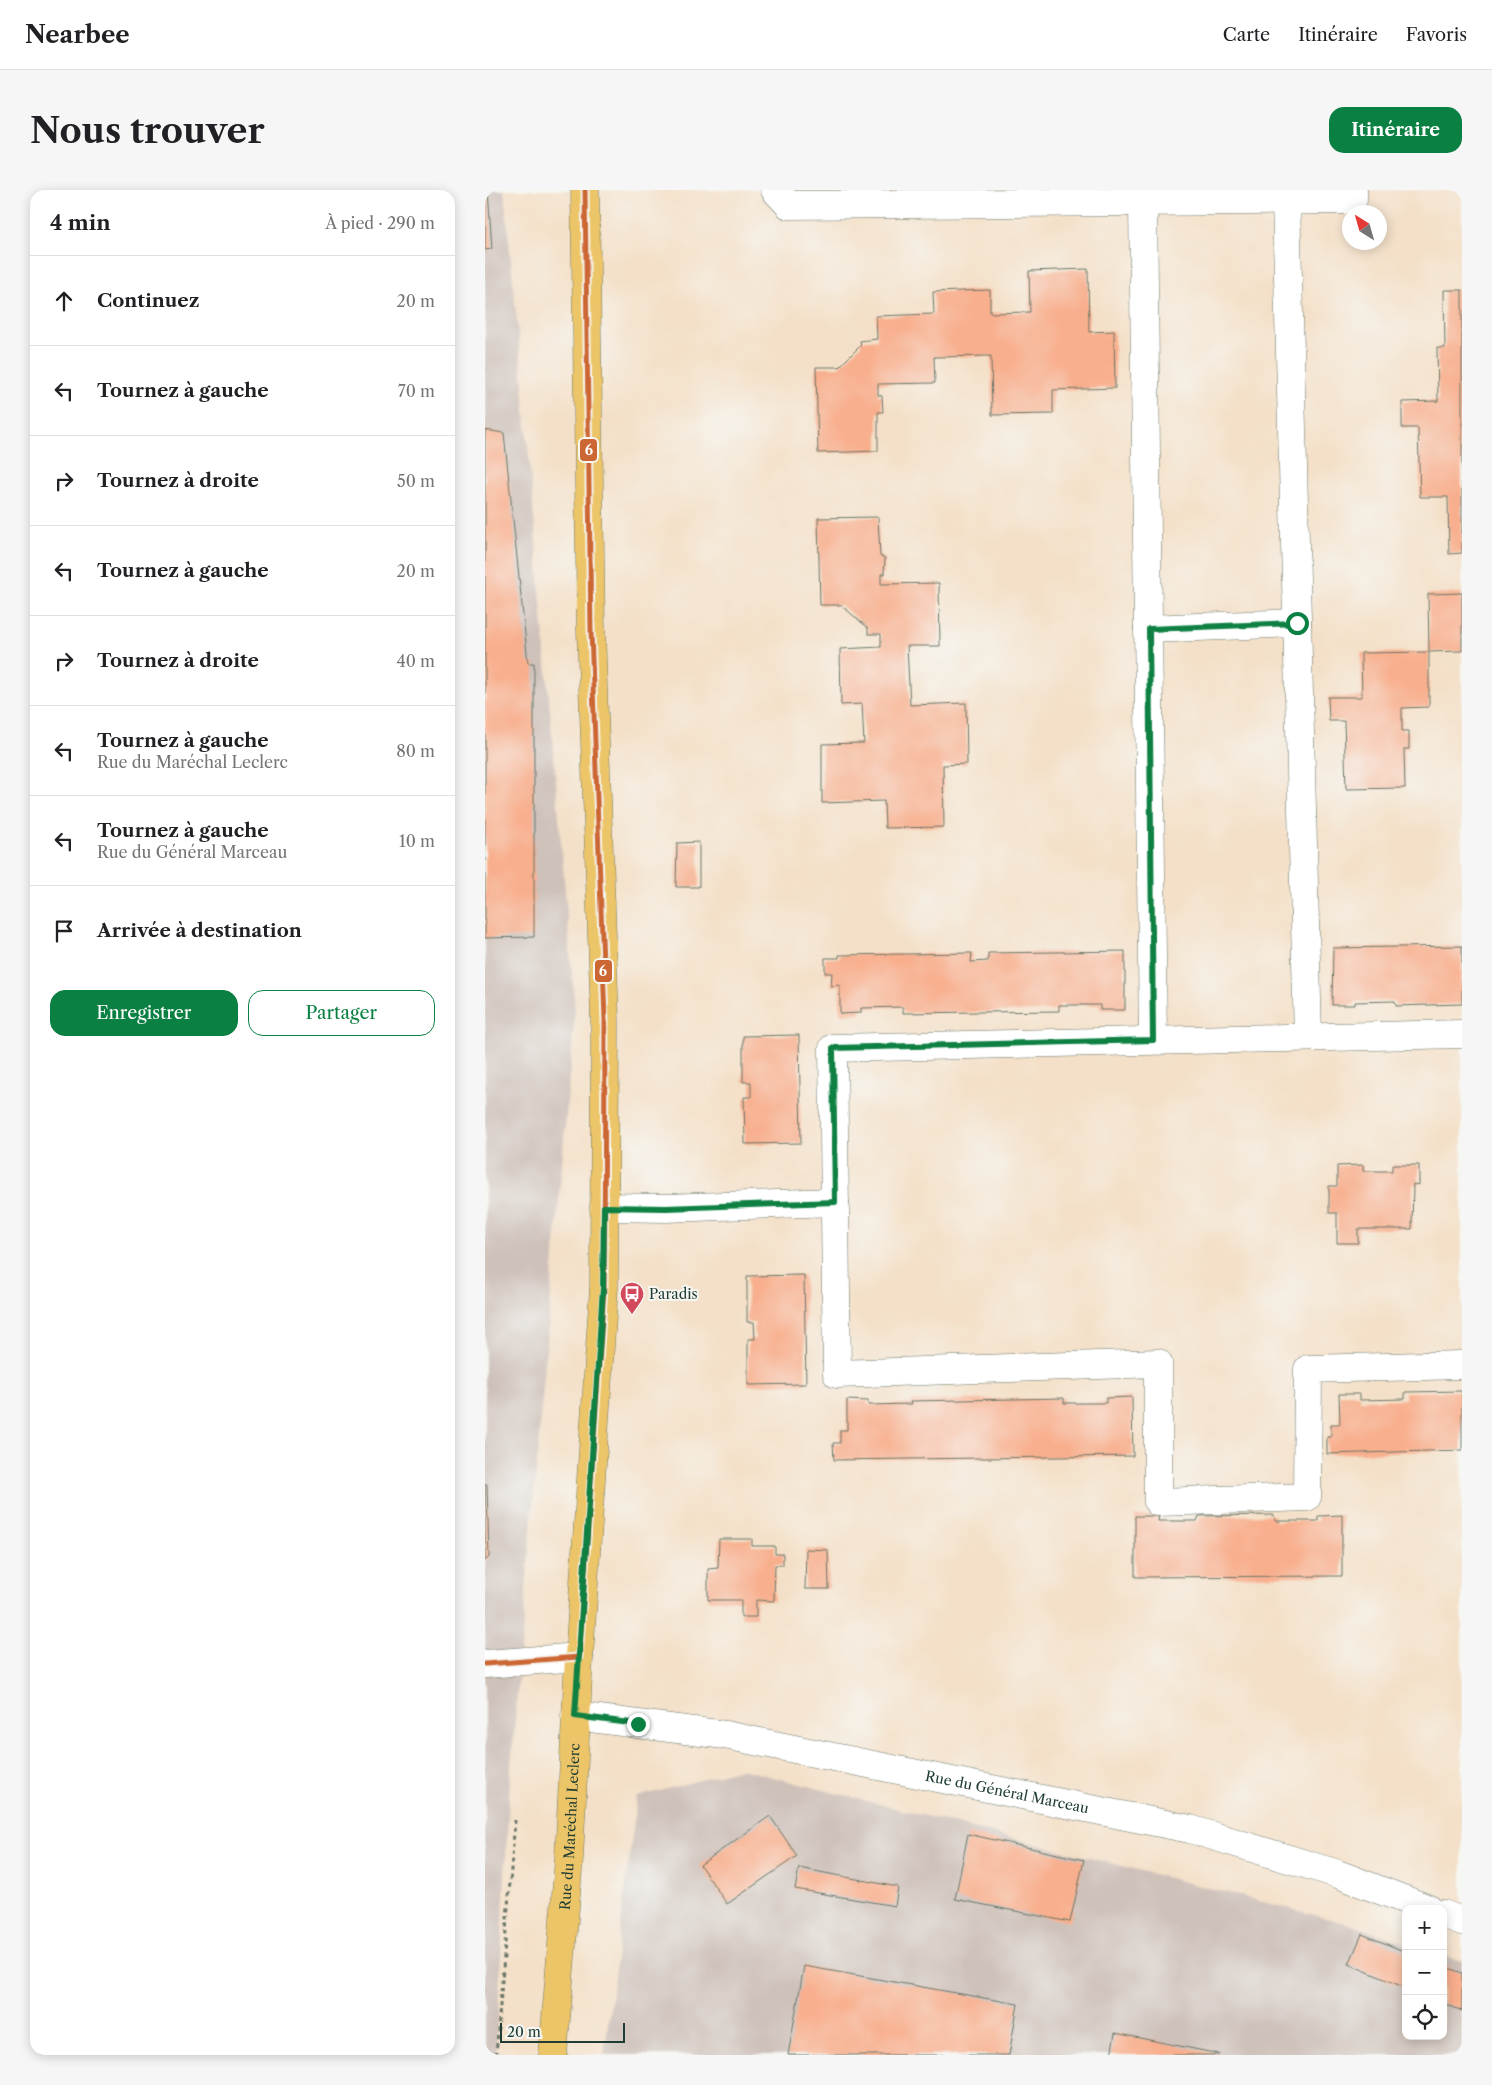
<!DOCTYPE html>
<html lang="fr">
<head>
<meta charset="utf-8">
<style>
	body { margin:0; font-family:"Libre Caslon Text",serif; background:#f6f6f6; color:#202124 }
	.controls { position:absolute; right:15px; bottom:15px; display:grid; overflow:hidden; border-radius:10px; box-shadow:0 2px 12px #0003 }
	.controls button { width:45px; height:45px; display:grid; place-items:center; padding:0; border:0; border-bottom:1px solid #e0e0e0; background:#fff; color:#202124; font:25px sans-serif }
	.compass { position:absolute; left:857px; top:15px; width:45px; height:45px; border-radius:50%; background:#fff; box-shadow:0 2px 12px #0003; rotate:323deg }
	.scale { position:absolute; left:15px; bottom:12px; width:125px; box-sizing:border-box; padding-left:5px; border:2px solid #1f3d34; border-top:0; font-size:14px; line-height:18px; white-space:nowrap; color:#1f3d34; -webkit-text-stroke:4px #f6f6f2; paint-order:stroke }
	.stop { position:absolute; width:15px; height:15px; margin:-11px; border:4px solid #0b8043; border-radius:50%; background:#fff }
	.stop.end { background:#0b8043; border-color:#fff; box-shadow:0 1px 5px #0008 }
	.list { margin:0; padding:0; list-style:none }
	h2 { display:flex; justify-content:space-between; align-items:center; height:65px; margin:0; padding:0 20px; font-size:21px }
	h2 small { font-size:16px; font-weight:400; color:#757577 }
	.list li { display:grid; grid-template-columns:32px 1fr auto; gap:15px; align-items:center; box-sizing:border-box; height:90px; padding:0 20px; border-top:1px solid #e0e0e0 }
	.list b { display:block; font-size:19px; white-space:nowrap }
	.list p { margin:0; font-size:16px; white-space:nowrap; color:#757577 }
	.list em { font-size:16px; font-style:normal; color:#757577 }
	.actions { display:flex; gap:10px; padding:15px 20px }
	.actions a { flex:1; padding:11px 0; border:1px solid #0b8043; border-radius:15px; text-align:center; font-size:18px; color:#0b8043 }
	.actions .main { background:#0b8043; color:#fff }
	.icon { flex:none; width:28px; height:28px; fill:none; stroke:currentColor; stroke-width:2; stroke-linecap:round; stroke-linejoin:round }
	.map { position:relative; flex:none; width:977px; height:1865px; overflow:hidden; border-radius:15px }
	header { display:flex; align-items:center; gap:30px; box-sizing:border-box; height:70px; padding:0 25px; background:#fff; border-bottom:1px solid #e0e0e0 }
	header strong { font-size:24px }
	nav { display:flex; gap:28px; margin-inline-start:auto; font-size:18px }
	.intro { display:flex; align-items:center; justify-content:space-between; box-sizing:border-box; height:120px; padding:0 30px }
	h1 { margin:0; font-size:35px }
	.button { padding:12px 22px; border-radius:15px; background:#0b8043; color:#fff; font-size:18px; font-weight:700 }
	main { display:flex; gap:30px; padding:0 30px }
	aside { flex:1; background:#fff; border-radius:15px; box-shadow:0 2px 12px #0003 }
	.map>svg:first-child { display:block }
</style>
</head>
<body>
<header>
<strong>Nearbee</strong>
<nav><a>Carte</a><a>Itinéraire</a><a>Favoris</a></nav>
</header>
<div class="intro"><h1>Nous trouver</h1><a class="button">Itinéraire</a></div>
<main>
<aside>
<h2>4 min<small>À pied · 290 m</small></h2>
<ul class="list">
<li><svg class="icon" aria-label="ahead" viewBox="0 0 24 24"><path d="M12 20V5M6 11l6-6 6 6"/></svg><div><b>Continuez</b></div><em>20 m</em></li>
<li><svg class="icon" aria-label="left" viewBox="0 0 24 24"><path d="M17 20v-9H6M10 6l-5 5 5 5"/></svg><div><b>Tournez à gauche</b></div><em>70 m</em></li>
<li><svg class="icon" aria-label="right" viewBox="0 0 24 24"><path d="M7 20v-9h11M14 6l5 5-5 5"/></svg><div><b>Tournez à droite</b></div><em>50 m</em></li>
<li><svg class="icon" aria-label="left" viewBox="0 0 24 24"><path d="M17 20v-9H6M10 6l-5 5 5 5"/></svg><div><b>Tournez à gauche</b></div><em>20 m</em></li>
<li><svg class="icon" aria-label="right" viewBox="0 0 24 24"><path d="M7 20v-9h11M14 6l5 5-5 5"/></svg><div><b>Tournez à droite</b></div><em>40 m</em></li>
<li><svg class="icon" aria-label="left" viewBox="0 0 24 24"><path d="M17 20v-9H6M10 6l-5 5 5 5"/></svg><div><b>Tournez à gauche</b><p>Rue du Maréchal Leclerc</p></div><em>80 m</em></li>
<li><svg class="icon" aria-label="left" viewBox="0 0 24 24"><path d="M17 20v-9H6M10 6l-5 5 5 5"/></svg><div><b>Tournez à gauche</b><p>Rue du Général Marceau</p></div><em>10 m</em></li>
<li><svg class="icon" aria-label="arrive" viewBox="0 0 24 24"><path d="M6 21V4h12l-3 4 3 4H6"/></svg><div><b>Arrivée à destination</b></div></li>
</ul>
<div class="actions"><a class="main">Enregistrer</a><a>Partager</a></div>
</aside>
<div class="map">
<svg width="977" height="1865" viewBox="0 0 977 1865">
	<rect width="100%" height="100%" fill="#f6f6f2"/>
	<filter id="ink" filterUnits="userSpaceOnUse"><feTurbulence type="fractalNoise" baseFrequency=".02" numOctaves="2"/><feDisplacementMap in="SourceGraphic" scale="10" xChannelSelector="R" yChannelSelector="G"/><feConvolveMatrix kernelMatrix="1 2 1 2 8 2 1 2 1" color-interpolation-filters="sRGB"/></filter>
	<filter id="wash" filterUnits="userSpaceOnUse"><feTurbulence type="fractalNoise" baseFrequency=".0096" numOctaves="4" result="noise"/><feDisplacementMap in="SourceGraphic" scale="20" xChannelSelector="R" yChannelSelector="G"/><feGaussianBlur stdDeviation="1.12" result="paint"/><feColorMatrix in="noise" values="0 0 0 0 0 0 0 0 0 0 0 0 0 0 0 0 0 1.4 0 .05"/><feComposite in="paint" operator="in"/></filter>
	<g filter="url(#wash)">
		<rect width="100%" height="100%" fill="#f4e0c8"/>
		<g fill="#cec1ba">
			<polygon points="0,0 19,0 37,184 90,820 25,1588 11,1865 0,1865"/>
			<polygon points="256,1579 861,1733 921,1753 921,1846 958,1846 958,1765 977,1771 977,1865 119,1865 152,1607"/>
		</g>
		<g id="blocks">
			<g fill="#f8af8d">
				<polygon points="0,0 3,0 7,59 0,60"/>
				<polygon points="603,79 604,142 629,141 630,198 568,200 568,224 507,225 506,166 449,167 450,193 393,194 393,205 397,206 398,222 393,222 393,261 333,263 331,177 354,177 376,155 375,151 392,149 391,126 449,124 448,102 505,100 505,123 545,122 544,81"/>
				<polygon points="959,100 977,100 977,363 964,364 963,307 935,307 933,238 917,238 917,212 953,211 952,158 960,158"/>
				<polygon points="0,240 19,243 43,473 49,473 49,747 0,748"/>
				<polygon points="393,327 395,366 400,368 399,384 396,384 396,394 454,393 455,456 422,456 425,515 481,513 482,574 458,575 459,637 400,638 399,611 337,613 337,554 379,553 377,514 356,515 355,459 396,457 396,444 383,444 383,438 356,415 335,415 333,328"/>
				<polygon points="977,403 977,461 944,462 943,404"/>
				<polygon points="944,462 944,517 917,518 917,541 924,541 924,559 919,559 920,598 861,599 859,531 844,531 843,507 877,507 876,463"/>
				<polygon points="214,652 214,697 191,697 192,653"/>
				<polygon points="977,756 977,814 911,816 910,811 870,812 870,815 847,815 848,758"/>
				<polygon points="640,761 640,820 615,820 615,815 574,815 574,821 418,823 418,817 376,818 376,823 355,824 355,795 346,796 347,783 340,783 340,768 354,768 354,765 487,763 486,772 503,771 503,763"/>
				<polygon points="314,845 316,953 260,954 259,907 266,907 266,892 258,892 258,846"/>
				<polygon points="878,975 878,981 907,981 907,975 934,975 934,995 928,994 927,1039 873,1039 873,1053 852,1053 852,1023 844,1023 844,996 852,996 852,976"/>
				<polygon points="319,1085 321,1194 263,1195 263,1149 270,1149 269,1132 262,1132 262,1086"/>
				<polygon points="977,1201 977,1260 842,1264 842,1247 846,1247 846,1234 855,1234 854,1204 875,1204 875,1210 920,1209 920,1202"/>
				<polygon points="647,1207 648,1266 349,1270 348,1253 355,1253 355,1240 362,1240 362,1210 383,1211 383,1215 427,1214 426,1211 579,1208 579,1213 621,1213 621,1208"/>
				<polygon points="0,1294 2,1294 4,1367 0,1371"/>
				<polygon points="789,1325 790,1331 833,1331 833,1326 857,1325 857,1386 650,1387 650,1326 674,1326 673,1331 712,1331 714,1326"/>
				<polygon points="234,1349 267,1349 267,1356 290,1356 290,1364 298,1364 298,1375 290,1375 289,1411 271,1410 271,1427 256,1427 256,1410 223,1410 223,1379 233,1378"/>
				<polygon points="321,1359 343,1360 344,1399 320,1399"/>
				<polygon points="285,1626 312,1666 242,1714 215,1675"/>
				<polygon points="483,1644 599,1670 585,1732 470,1709"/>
				<polygon points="314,1678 413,1697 410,1716 310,1699"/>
				<polygon points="877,1744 921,1762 921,1798 864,1774"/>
				<polygon points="319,1776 533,1814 524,1865 303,1865"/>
				<polygon points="958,1776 977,1783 977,1821 958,1813"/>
				<polygon points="630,1843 734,1864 734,1865 626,1865"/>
			</g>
		</g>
	</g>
	<g filter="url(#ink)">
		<use href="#blocks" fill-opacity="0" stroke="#6a7668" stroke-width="1"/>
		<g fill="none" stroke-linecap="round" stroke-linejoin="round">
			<defs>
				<g id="minor">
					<polyline points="290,0 304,15 868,10 868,0"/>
					<polyline points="801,10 823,847"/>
					<polyline points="658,12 668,850"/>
					<polyline points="663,439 812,433"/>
					<polyline points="977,844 348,858 352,1184 673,1173 673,1312 822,1307 823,1179 977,1175"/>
					<polyline points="119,1017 181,1018 350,1012"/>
					<polyline points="0,1474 94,1467"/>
					<path id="s1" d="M90 1526 240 1545 705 1639 853 1684 944 1719"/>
					<polyline points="958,1724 977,1731"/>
				</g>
				<g id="major">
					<path id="s2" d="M68 1865 84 1668 94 1467 119 1097 120 830 106 441 100 0"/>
				</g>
			</defs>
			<use href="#minor" stroke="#6a7668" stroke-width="29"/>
			<use href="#major" stroke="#6a7668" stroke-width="29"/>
			<polyline stroke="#6a7668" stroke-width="3" stroke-dasharray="4 4" stroke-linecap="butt" points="11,1865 30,1630"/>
			<use href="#minor" stroke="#fff" stroke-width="28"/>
			<use href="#major" stroke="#edc569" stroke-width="28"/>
			<defs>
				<polyline id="bus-1" points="0,1474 94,1467 119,1097 120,830 106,441 100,0"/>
			</defs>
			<use href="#bus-1" stroke="#f6f6f2" stroke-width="9"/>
			<use href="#bus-1" stroke="#c63" stroke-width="5"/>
		</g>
	</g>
	<g fill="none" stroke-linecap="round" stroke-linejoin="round" filter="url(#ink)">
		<polyline stroke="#0b8043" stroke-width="6" points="153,1534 90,1526 118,1097 119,1017 181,1018 350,1012 348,858 668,850 664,439 812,433"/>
	</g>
	<defs>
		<symbol id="bus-pin" viewBox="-11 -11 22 30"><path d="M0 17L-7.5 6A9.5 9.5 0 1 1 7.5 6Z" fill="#d1495b" stroke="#f6f6f2"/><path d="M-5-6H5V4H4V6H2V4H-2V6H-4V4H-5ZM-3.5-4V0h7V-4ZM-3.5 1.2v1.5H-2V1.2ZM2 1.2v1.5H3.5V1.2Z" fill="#fff"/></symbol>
	</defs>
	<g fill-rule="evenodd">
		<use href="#bus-pin" x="133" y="1090" width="28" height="38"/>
	</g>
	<g text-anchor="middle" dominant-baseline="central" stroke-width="4" stroke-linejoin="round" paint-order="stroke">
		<g font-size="14" fill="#1f3d34" stroke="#f6f6f2" text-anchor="start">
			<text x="164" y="1104">Paradis</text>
		</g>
		<g font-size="14" fill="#1f3d34" stroke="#f6f6f2">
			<text stroke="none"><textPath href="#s1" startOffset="439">Rue du Général Marceau</textPath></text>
			<text stroke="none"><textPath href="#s2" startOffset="229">Rue du Maréchal Leclerc</textPath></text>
		</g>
	</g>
	<g stroke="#f6f6f2" stroke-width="2">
		<rect x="94" y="248" width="19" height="24" rx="5" fill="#c63"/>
		<rect x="109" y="769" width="19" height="24" rx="5" fill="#c63"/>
	</g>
	<g font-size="14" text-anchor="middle" font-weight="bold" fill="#fff">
		<text x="104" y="265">6</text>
		<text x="118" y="786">6</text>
	</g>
</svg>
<div class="controls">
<button>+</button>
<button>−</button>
<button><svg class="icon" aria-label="locate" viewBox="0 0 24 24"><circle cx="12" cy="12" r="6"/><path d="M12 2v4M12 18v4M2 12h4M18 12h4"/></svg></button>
</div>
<svg class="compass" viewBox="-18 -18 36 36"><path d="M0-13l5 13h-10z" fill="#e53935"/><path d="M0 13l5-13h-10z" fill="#757577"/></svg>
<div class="scale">20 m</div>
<div class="stop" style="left:812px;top:433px"></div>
<div class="stop end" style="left:153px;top:1534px"></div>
</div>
</main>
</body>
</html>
